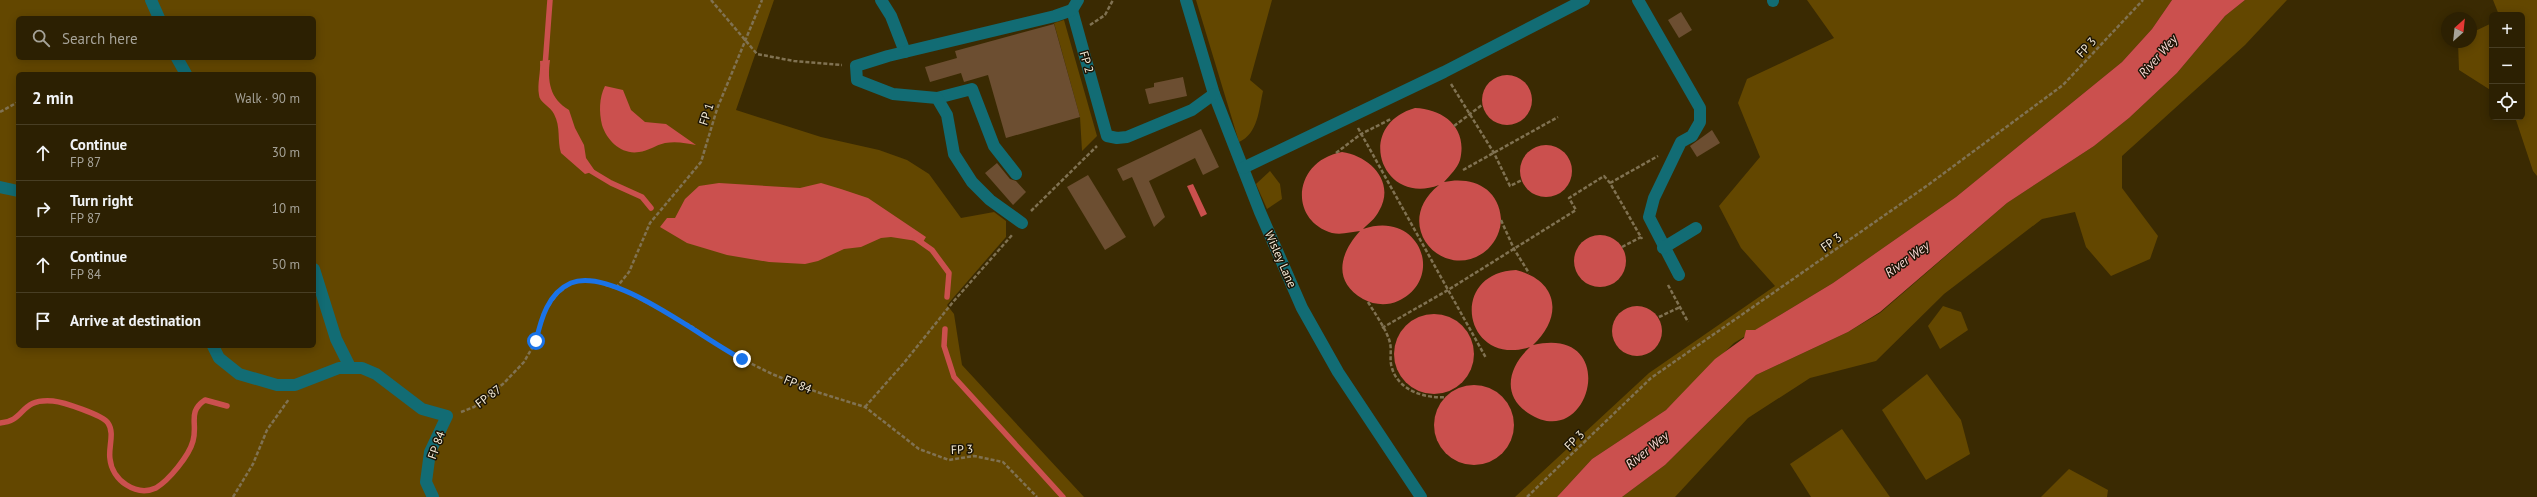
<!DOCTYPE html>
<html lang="en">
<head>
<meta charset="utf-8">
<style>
	body { margin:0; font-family:"PT Sans",sans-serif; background:#382d11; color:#f1f3f6 }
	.controls { position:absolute; right:12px; top:12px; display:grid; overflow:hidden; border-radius:6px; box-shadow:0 2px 10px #0003 }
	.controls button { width:36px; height:36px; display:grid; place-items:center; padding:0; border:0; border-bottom:1px solid #483e24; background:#2c2002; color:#f1f3f6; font:20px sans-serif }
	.compass { position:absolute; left:2441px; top:12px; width:36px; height:36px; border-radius:50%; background:#2c2002; box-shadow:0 2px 10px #0003; rotate:27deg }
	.stop { position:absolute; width:12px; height:12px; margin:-9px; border:3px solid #1a73e8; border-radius:50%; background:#fff }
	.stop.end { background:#1a73e8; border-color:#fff; box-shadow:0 1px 4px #0008 }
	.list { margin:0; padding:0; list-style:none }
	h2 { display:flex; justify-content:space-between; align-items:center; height:52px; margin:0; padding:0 16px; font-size:17px }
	h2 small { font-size:13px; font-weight:400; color:#a6a399 }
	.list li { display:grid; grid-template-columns:26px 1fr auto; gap:12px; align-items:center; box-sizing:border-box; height:56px; padding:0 16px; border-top:1px solid #483e24 }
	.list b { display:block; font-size:15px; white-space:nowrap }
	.list p { margin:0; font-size:13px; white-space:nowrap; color:#a6a399 }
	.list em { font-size:13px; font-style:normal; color:#a6a399 }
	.icon { flex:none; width:22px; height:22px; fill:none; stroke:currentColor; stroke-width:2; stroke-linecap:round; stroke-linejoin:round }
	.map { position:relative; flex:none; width:2537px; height:497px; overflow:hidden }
	.search { position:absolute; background:#2c2002; box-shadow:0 2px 10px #0003; left:16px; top:16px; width:300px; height:44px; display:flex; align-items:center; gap:10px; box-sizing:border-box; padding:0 14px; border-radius:6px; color:#a6a399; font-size:15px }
	.panel { position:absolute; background:#2c2002; box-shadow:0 2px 10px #0003; left:16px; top:72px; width:300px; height:276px; border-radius:6px }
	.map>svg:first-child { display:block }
</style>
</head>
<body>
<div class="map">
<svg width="2537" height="497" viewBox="0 0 2537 497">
	<rect width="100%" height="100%" fill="#3a2a02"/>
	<g fill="#634700" fill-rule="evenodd">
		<path d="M0 0H774L736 110 821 137 879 150 907 160 929 174 961 218 994 212 1006 221V237L947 305 954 314 962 365 1084 497H0ZM18 18H314V58H18ZM18 74H314V346H18Z"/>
		<path d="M1196 0H1272L1250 80 1263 91C1259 109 1258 134 1239 142Z"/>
		<polygon points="1807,0 2172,0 2152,29 2122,62 1956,197 1833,283 1734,343 1666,410 1592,459 1557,497 1515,497 1649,373 1775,286 1741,248 1719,206 1760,157 1738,103 1747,79 1834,38"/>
		<polygon points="2245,0 2287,0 2245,45 2122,156 2122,188 2158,236 2150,259 2111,276 2086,247 2075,212 2042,219 1944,294 1876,361 1810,378 1748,418 1675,497 1622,497 1665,465 1756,375 1848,332 1880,313 2007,203 2094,146 2129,118 2177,73 2225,16"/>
		<polygon points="2493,0 2537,0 2537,176 2533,171 2515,117 2522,117 2522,15 2499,15"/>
		<polygon points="1064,20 1097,136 1082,151 1080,117 1054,23"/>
		<polygon points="2492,23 2492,91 2459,70 2458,42 2471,42 2471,33"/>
		<polygon points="1270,171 1280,184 1282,199 1267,209 1256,184"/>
		<polygon points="1943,306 1961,312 1968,330 1940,349 1928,326"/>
		<polygon points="1927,374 1961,420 1970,454 1926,480 1882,410"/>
		<polygon points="1842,429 1890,497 1811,497 1790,464"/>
		<polygon points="2069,469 2108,490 2107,497 2041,497"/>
	</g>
	<g fill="#cb504e">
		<polygon points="2172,0 2245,0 2225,16 2177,73 2129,118 2094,146 2007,203 1880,312 1848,332 1756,375 1665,465 1622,497 1557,497 1592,459 1666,410 1715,359 1744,338 1746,330 1755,330 1833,283 1956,197 2122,62 2152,29"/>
		<path d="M550 60C547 81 550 99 569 110L575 128 584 145 586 158 595 171 585 174 561 153C557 140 561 127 554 114 551 107 539 102 539 95 537 84 541 72 540 61Z"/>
		<circle cx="1507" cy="100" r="25"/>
		<path d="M605 86 623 90 631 110 645 122 666 124 696 145C686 143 676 141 665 143 656 145 648 151 639 152 622 155 607 141 602 125 599 112 599 98 605 86Z"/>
		<path d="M1415 108C1444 109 1468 128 1460 160 1457 169 1450 175 1444 182 1471 176 1499 187 1501 219 1501 230 1496 241 1488 249 1447 286 1388 226 1439 185 1382 207 1353 126 1415 108Z"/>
		<circle cx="1546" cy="171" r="26"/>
		<path d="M1342 152C1370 156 1396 182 1379 211 1375 219 1369 223 1363 229 1420 209 1446 279 1398 301 1387 306 1374 305 1363 299 1332 281 1340 253 1360 231 1351 232 1342 235 1332 233 1288 220 1293 161 1342 152Z"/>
		<polygon points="719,183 800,188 821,183 841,189 868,198 926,237 923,242 891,237 881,238 861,247 844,249 818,261 805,264 769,262 727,255 687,243 660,227 667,218 675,218 685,199 699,186"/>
		<polygon points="1193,184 1207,214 1201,217 1187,186"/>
		<circle cx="1600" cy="261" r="26"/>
		<path d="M1516 270C1559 281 1563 317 1533 345 1622 324 1591 455 1528 413 1500 394 1510 365 1530 347 1464 368 1447 273 1516 270Z"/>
		<circle cx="1637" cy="331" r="25"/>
		<circle cx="1434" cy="354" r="40"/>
		<circle cx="1474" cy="425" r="40"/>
	</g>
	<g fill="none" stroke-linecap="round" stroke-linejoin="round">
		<g stroke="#cb504e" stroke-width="5.5">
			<polyline points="545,67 550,0"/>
			<polyline points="586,168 611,183 642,197 651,208"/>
			<polyline points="915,238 932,250 949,273 947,297"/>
			<polyline points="945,329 944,346 954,377 1063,497"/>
			<path d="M0 423C27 421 18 398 53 401 63 402 103 415 108 423 115 433 108 448 110 459 112 480 136 497 156 488 169 480 189 456 193 441 198 424 187 412 205 400L227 406"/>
		</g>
	</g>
	<g fill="#6c4e31">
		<polygon points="1681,12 1692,30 1679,38 1668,20"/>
		<polygon points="1054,24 1080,117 1006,138 988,75 964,82 961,73 930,82 925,67 957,58 955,51"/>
		<polygon points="1183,77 1187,96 1149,104 1145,89 1154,87 1154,83"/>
		<polygon points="1201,129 1219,167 1203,175 1195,158 1149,181 1165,217 1154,227 1132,177 1123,181 1117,169"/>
		<polygon points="1712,130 1720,143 1697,157 1690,146"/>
		<polygon points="997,163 1010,179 1016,181 1026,192 1013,205 985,173"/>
		<polygon points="1088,175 1126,237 1105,250 1067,187"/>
	</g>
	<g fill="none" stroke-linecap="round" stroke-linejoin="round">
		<g stroke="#807252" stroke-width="2.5" stroke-dasharray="4 2" stroke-linecap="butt">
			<polyline points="711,0 757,54 794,61 842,65"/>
			<polyline points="1090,25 1105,15 1113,0"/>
			<polyline points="1451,84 1494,153 1510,186 1522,180"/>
			<polyline points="0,112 18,102"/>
			<polyline points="1454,126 1482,105"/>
			<polyline points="1358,128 1486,358"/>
			<polyline points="1336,153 1361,134 1391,119"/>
			<polyline points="1463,170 1558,117"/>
			<polyline points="1610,183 1658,156"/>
			<polyline points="1031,211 1097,146"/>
			<polyline points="1501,220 1514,249 1529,273"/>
			<polyline points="1622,247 1641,237"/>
			<polyline points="1668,285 1688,322"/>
			<polyline points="616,288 629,272 650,223 701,162 717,109 762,0"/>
			<path d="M1368 302C1374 312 1388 332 1390 343 1392 351 1389 360 1392 368 1398 390 1425 399 1446 397"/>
			<polyline points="1659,317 1680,307"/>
			<polyline points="1382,328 1448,290 1576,210 1569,198 1604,176 1610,183 1642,239"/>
			<polyline points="865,407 903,364 953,302 1013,234"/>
			<polyline points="461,412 474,407 503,384 524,362 536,341 543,314 557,294 571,283 590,280 625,291 691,326 730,353 772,374 817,392 865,407 919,449 949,460 974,456 1003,462 1037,497"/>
			<polyline points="233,497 253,464 267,430 289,399"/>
			<polyline points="1527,497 1651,378 1928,185 2063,85 2143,0"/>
		</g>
		<g stroke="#126c74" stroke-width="12">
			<polyline points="151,0 159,18"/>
			<polyline points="881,0 891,16 905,52"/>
			<polyline points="1186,0 1214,94 1260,212 1302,308 1338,372 1421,497"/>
			<polyline points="1638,0 1700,108 1700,122 1692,136 1681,142 1654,198 1649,217 1679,275"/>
			<polyline points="1773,0 1773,1"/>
			<polyline points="1072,10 1107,136 1117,138 1127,137 1192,110 1214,94"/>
			<polyline points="177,58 186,74"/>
			<polyline points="937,98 972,89 994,146 1016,174"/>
			<polyline points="1243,168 1444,72 1584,0"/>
			<polyline points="0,187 18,191"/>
			<polyline points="1022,223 990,200 972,182 954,154 947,115 937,98 893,94 857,80 856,66 888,56 1055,16 1072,10 1078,0"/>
			<polyline points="1663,248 1696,228"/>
			<polyline points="314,269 336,339 350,367"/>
			<polyline points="213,346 219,358 239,374 277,385 295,385 339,368 362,368 376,374 422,409 447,416 430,452 426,482 433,497"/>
		</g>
	</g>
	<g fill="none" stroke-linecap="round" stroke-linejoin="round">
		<path stroke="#1a73e8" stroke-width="5" d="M536 341C541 319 548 293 571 283 613 266 705 341 742 359"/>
	</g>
	<g text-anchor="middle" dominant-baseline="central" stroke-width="3" stroke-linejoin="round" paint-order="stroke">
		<g font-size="12" fill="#f5ebd7" stroke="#1b1405">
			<text transform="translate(2086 47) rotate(-47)">FP 3</text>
			<text transform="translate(1087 62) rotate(74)">FP 2</text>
			<text transform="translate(706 114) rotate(-72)">FP 1</text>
			<text transform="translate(1831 242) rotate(-35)">FP 3</text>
			<text transform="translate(1281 259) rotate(66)">Wisley Lane</text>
			<text transform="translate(798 384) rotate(22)">FP 84</text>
			<text transform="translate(488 396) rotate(-37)">FP 87</text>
			<text transform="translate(1574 440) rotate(-44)">FP 3</text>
			<text transform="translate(436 445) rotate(-70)">FP 84</text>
			<text transform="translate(962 449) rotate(-2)">FP 3</text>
		</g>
		<g font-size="13" font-style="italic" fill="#f9d7d4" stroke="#1b1405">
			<text transform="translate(2158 56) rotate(-49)">River Wey</text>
			<text transform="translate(1907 259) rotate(-36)">River Wey</text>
			<text transform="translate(1647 450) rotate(-39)">River Wey</text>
		</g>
	</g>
</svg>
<div class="controls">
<button>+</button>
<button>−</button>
<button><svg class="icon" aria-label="locate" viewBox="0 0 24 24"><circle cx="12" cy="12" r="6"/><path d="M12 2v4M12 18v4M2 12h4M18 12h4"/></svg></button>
</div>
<svg class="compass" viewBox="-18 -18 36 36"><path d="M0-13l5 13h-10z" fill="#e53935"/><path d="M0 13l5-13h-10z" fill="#a6a399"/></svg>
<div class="stop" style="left:536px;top:341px"></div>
<div class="stop end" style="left:742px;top:359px"></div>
<div class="search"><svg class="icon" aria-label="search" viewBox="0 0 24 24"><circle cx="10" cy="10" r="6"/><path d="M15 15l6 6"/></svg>Search here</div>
<section class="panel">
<h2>2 min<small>Walk · 90 m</small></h2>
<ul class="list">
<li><svg class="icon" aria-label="ahead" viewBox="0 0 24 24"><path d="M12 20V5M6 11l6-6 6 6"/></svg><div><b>Continue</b><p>FP 87</p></div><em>30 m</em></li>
<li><svg class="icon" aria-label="right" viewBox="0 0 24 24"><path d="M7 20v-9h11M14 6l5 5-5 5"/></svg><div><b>Turn right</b><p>FP 87</p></div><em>10 m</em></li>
<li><svg class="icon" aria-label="ahead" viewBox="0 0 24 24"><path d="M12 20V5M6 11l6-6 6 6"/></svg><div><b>Continue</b><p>FP 84</p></div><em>50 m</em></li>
<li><svg class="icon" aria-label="arrive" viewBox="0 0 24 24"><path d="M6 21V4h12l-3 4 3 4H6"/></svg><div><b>Arrive at destination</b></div></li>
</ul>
</section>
</div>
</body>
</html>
